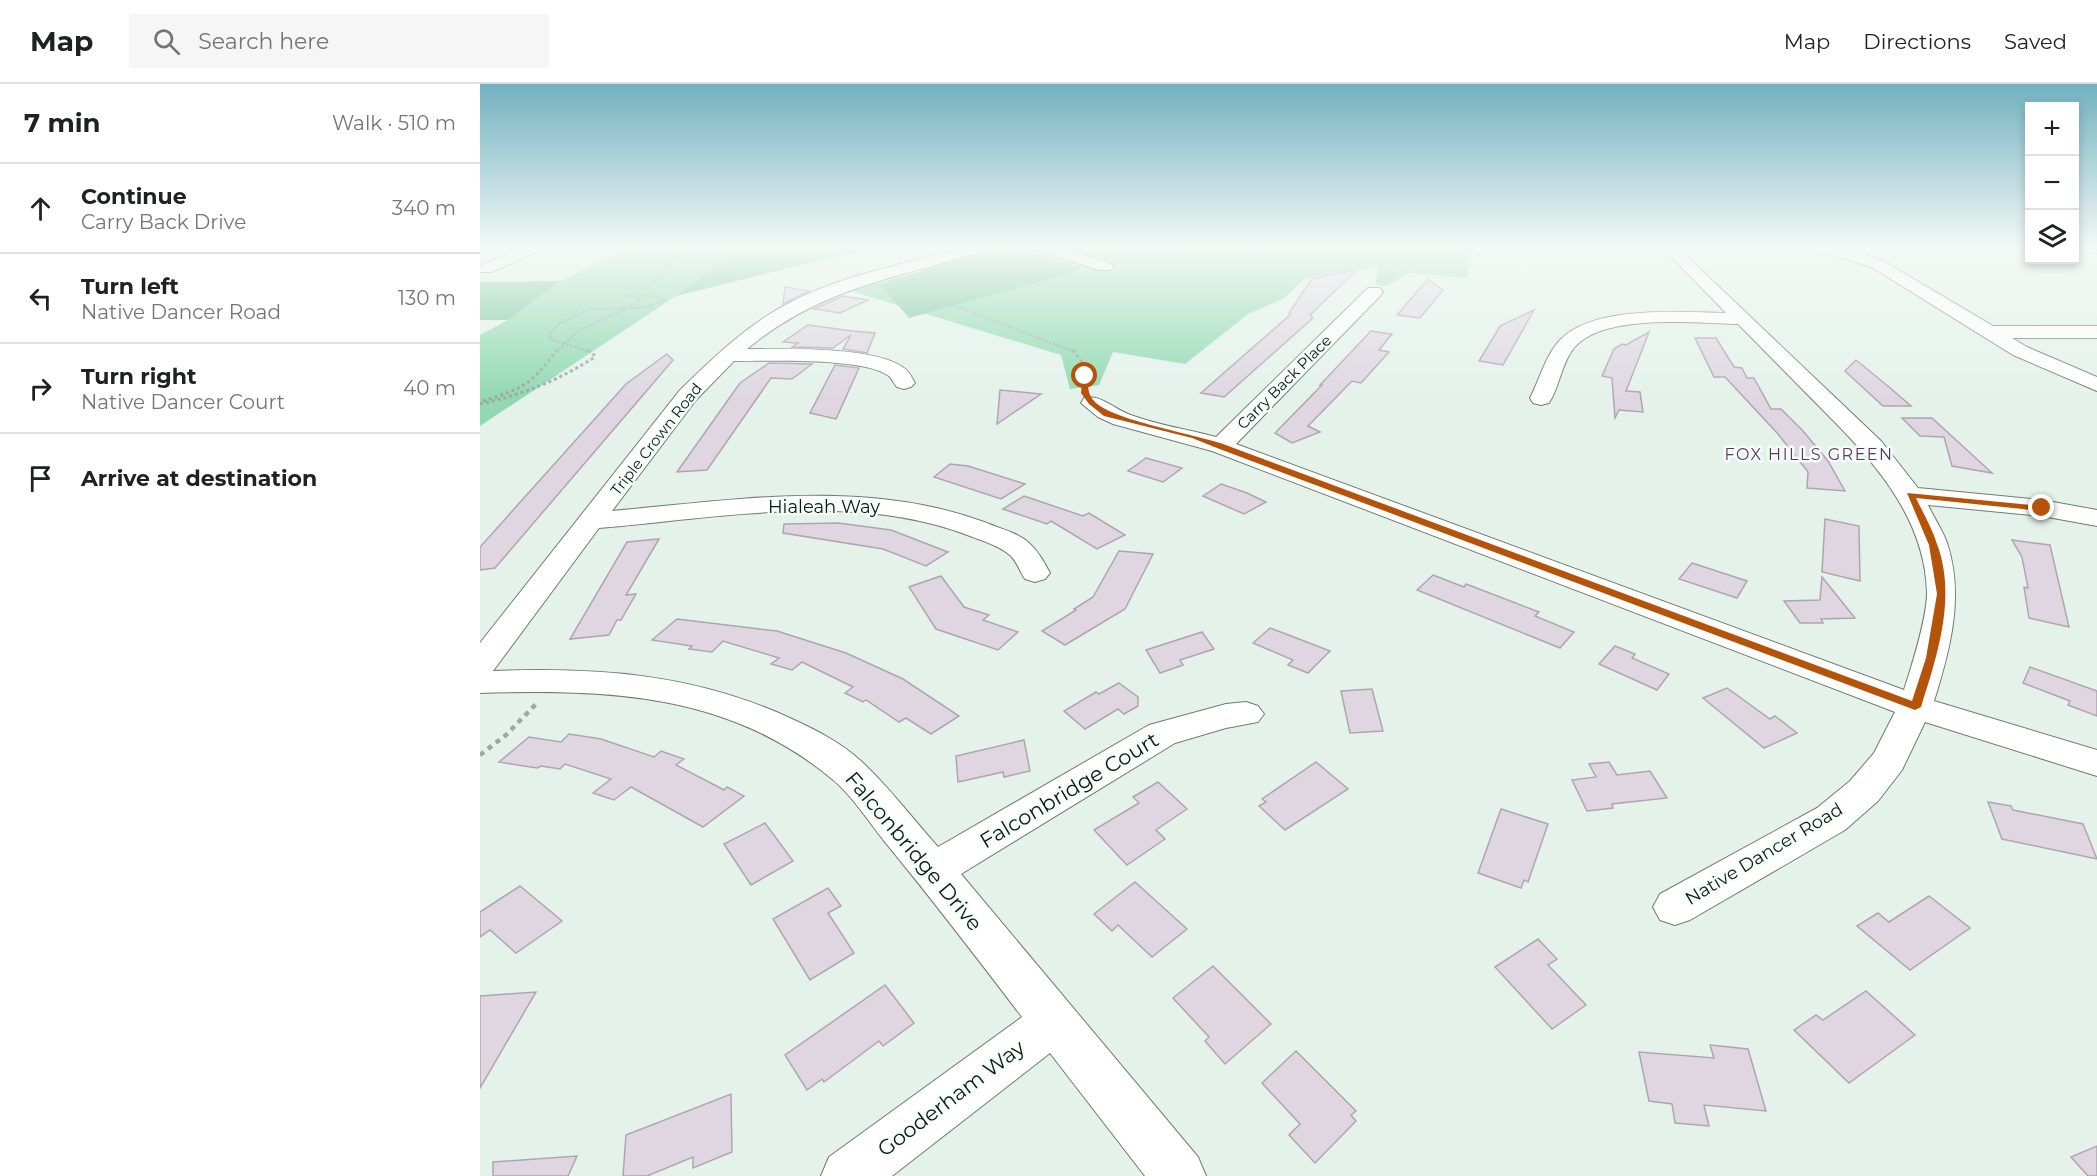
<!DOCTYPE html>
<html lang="en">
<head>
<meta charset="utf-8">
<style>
	body { margin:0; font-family:Montserrat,sans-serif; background:#f6f6f6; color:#202124 }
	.controls { position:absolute; right:18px; top:18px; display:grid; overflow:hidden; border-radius:0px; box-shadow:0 3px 9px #0003 }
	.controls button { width:54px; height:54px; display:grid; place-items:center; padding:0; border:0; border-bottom:2px solid #e0e0e0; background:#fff; color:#202124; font:30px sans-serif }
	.stop { position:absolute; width:18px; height:18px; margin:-14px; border:4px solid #b45309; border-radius:50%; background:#fff }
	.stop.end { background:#b45309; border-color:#fff; box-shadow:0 2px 6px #0008 }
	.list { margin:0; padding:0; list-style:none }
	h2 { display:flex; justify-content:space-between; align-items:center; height:78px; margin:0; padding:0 24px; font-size:26px }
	h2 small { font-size:20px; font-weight:400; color:#757577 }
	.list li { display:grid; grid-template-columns:39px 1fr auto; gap:18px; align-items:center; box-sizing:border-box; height:90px; padding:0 24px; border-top:2px solid #e0e0e0 }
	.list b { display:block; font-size:22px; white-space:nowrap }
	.list p { margin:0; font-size:20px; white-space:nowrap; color:#757577 }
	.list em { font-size:20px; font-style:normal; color:#757577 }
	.icon { flex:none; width:33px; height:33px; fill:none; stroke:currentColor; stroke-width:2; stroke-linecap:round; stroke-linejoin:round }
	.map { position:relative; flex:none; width:1617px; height:1092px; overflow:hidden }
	header { display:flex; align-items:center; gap:36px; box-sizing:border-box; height:84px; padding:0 30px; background:#fff; border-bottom:2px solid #e0e0e0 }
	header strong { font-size:28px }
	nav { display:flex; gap:33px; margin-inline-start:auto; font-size:21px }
	.search { width:420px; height:54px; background:#f6f6f6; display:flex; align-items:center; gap:15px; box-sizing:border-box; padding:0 21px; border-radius:0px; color:#757577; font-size:22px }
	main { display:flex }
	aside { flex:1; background:#fff }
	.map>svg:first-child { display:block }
</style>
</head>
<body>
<header>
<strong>Map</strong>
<div class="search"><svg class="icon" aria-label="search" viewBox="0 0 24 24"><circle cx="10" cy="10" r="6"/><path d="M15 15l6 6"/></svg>Search here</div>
<nav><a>Map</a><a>Directions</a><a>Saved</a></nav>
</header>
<main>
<aside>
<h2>7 min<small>Walk · 510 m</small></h2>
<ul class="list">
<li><svg class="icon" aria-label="ahead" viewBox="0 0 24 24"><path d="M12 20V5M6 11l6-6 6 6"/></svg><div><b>Continue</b><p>Carry Back Drive</p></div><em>340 m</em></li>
<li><svg class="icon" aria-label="left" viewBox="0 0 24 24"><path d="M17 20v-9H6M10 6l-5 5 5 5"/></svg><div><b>Turn left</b><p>Native Dancer Road</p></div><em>130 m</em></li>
<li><svg class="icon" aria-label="right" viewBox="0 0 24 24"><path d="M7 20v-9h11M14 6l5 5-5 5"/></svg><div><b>Turn right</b><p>Native Dancer Court</p></div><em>40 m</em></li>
<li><svg class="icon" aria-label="arrive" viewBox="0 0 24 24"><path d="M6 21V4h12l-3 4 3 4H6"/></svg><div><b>Arrive at destination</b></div></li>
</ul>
</aside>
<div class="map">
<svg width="1617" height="1092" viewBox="0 0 1617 1092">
	<rect width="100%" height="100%" fill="#e4f2ea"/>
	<g fill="#92d9b2">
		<polygon points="149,162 264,162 196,212 0,342 0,251 28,236 81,197"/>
		<polygon points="527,162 991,162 987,194 928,189 907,202 895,201 899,183 825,194 803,215 768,230 705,280 633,268 619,301 590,305 581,271 371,207"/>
	</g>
	<g fill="#77c49b">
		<polygon points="264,162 398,162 196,212"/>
		<polygon points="516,162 547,162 545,169 601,184 584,191 429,234 401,201"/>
		<polygon points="586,162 724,162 680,169 631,165 607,168"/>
		<polygon points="81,197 28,236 0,236 0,198"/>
	</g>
	<g fill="#dfd6e1" stroke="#afa5b0" stroke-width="1.5">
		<polygon points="878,185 830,231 833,234 744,313 721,309 810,231 809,229 832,195"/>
		<polygon points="948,195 963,206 940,234 917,231"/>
		<polygon points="305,203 329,207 303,220"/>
		<polygon points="363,212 388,216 360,229 334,225"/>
		<polygon points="1054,226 1023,281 999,277 1020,242"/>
		<polygon points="328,241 373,247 395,249 387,269 363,265 371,251 353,264 312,263 318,259 303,258"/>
		<polygon points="891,247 912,250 899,266 909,268 881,299 872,297 828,342 840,348 812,359 795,349 842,301 840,301"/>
		<polygon points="1169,248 1146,307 1160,308 1163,328 1139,326 1135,334 1132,294 1122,292 1134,265 1142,260 1146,261"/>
		<polygon points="1215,254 1236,254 1254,283 1262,284 1267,294 1274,294 1291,325 1301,325 1323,347 1348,377 1365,407 1327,404 1328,388 1298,350 1245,293 1234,293"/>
		<polygon points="187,270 193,276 15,484 0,486 0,463 146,300"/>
		<polygon points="1376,276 1409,303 1431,322 1403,322 1365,287"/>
		<polygon points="289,279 332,280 312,295 291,294 227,386 197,388 260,299"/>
		<polygon points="355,281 379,284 356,335 330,329"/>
		<polygon points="520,306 561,310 517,340"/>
		<polygon points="1422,334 1452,334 1512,389 1472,382 1464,353 1440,352"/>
		<polygon points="666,374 702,384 683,398 648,387"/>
		<polygon points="470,380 488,382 545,400 521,415 454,393"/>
		<polygon points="741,400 767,409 786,418 764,430 723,412"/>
		<polygon points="544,412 603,432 609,429 645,451 617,465 571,437 567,440 523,425"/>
		<polygon points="1345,435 1379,442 1380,497 1342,488"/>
		<polygon points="358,439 411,446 468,468 446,482 403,465 303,449 304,440"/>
		<polygon points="179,455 146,511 156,510 141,536 137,536 129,551 90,555 147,458"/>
		<polygon points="1532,456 1570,461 1589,543 1549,534 1544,503 1548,504 1542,473"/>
		<polygon points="639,467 673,470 645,525 585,561 562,547 596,526 594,525 613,513"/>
		<polygon points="1212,479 1267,497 1257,514 1199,495"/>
		<polygon points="953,491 984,503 986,500 1059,528 1055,532 1094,548 1080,564 937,506"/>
		<polygon points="461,492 484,523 509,531 503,536 538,548 518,566 456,545 429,503"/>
		<polygon points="1342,493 1375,534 1341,535 1343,539 1320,539 1304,517 1340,516"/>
		<polygon points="197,535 297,547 366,569 423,595 479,632 451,650 426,634 419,638 386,616 383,618 365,609 373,603 322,578 312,586 291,580 299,574 243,557 232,568 209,565 212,562 172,556"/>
		<polygon points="790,544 819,555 850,567 828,589 808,581 813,576 773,559"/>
		<polygon points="722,548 734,565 700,576 703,581 680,589 666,566"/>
		<polygon points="1135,562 1155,570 1152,574 1189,590 1177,606 1119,580"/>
		<polygon points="1550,583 1617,607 1617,632 1588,621 1590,617 1543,599"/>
		<polygon points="639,599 658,613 658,622 644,630 638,625 605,645 584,627 616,608 619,610"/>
		<polygon points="1247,604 1290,635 1295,632 1317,649 1284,664 1223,614"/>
		<polygon points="892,605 903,647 870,649 861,607"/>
		<polygon points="89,650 121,655 174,673 181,667 204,675 196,681 244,706 247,703 264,712 223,743 151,703 134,716 113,709 131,695 85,680 80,685 61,682 57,684 19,678 49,653 81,658"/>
		<polygon points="544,656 550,687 524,693 523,688 478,698 476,672"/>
		<polygon points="836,678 868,705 805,746 779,722 786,718 782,715"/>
		<polygon points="1129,678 1137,691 1170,687 1187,714 1132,720 1133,724 1107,727 1092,696 1116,693 1109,680"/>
		<polygon points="678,698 707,725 676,746 685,755 647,781 614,746 659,719 653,713"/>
		<polygon points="1508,718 1531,722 1533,726 1603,740 1617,775 1522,755"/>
		<polygon points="1021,725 1068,740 1048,798 1044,796 1041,804 998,789"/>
		<polygon points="285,739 313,777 271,801 244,760"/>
		<polygon points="655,798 707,845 672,873 638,841 632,847 614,830"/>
		<polygon points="40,802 82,837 36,869 10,846 0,853 0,828"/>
		<polygon points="348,804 361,822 348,829 374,869 330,896 293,835"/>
		<polygon points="1449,812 1490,844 1430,886 1377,842 1398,829 1409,838"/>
		<polygon points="1058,855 1077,875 1068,881 1106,921 1072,945 1015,883"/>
		<polygon points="733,882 791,940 745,980 725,957 729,953 693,914"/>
		<polygon points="405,901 434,939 403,962 399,957 344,998 342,995 327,1006 305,971"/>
		<polygon points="1386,907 1435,951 1369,999 1314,946 1336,931 1343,936"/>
		<polygon points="56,908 0,1004 0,912"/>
		<polygon points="1230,961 1268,965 1286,1027 1224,1021 1229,1042 1195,1039 1192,1020 1169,1017 1159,968 1234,974"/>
		<polygon points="816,967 876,1027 871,1031 876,1037 835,1079 809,1051 820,1040 782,999"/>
		<polygon points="251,1010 252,1068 213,1084 213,1073 167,1092 143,1092 146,1051"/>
		<polygon points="1617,1062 1617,1092 1608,1092 1591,1073"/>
		<polygon points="97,1072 88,1092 13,1092 13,1078"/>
	</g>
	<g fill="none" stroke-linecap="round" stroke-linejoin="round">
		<defs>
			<g id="minor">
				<polygon points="45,162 65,162 62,165 12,188 0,188 0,182"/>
				<path d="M491 162H514L511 165C421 193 343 202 267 265 304 265 395 262 424 284 429 287 432 294 435 299L431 303 424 305 417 303C414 300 412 295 409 292 384 273 287 277 254 277L216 316 132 427C255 416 385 394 504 438 518 444 537 448 549 459 558 467 564 478 570 489L565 495 555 498 545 495C540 488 537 478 531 472 520 462 503 457 490 452 373 407 241 434 119 444L13 587C118 583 216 590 312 635 336 646 362 659 382 678 409 703 433 735 458 763L669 641 746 620 766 618 778 622 784 630 778 638 746 644 695 659 481 790 718 1073 726 1092H665L570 969 412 1092H341L349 1073 542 933C497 874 452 815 405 758 388 737 372 711 352 695 249 609 128 605 0 609V559L200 306C234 273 269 239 311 218 367 189 431 179 491 162Z"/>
				<polygon points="553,162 575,162 631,180 633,183 631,186 619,186 556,165"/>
				<polygon points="994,162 1015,162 1012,165 997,171 989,166"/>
				<path d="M1181 162H1196L1401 357 1438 404 1562 416 1617 426V442L1562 432 1448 421C1454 434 1464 448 1468 462 1484 514 1470 566 1454 617L1617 666V692L1445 638 1422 686 1398 717 1365 746 1210 836 1195 841 1180 836 1173 823 1180 810 1337 724 1370 697 1394 669 1415 628 732 367 633 340 618 333 601 319 604 314C620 310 633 324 648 330 676 341 707 345 736 353L888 204H900L903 208 900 212 756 360 1424 606C1432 581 1447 534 1447 509 1445 429 1388 371 1335 318 1309 292 1284 266 1258 240 1216 239 1122 229 1094 264 1081 280 1080 302 1069 319L1061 321 1053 319 1050 314C1060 295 1065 272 1080 256 1113 221 1201 228 1246 229Z"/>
				<polygon points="1320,162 1348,162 1377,168 1405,178 1513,242 1617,242 1617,254 1532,254 1547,263 1617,293 1617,307 1533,271 1393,184 1367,175 1323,165"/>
				<polygon points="1594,162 1617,162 1617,169 1595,165"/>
			</g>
		</defs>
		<use href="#minor" stroke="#6f7b74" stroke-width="2"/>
		<g stroke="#9da8a2" stroke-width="2" stroke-dasharray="2 2" stroke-linecap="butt">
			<polyline points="736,162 744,164 763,162"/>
			<polyline points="783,165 799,167"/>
			<polyline points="633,168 677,170 736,162"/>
			<polyline points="775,169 783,165 780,162"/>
			<polyline points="570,182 460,216 595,268"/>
			<polyline points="186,183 239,162"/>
			<polyline points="483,186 490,186 545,169"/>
			<path d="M903 196C924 177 954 181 975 162"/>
			<polyline points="76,268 98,247 153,221 160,216 153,207"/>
			<polyline points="111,268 70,255 70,249 80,239 110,225 163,224 185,216 175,212 146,212 173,199 188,187 186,183 164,171 206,162"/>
		</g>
		<g stroke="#9da8a2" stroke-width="3" stroke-dasharray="3 3" stroke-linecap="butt">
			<polyline points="593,266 602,278 604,305"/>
			<path d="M3 317C46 303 49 302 77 266"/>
			<path d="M0 320C42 311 79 296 115 273L112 268 106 266"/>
		</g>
		<polyline stroke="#9da8a2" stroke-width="4.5" stroke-dasharray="5 5" stroke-linecap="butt" points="0,671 26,651 56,620"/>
		<use href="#minor" fill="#fff" fill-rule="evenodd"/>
	</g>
	<linearGradient id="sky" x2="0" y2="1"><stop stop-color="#71b1c0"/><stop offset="0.52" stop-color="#f3f9f6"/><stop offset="1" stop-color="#f3f9f6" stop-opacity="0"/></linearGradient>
	<rect width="1617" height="314" fill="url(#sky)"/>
	<path fill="#b45309" d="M603 291 608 292C608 302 607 310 615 318 633 336 713 350 743 360L1432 617 1446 574 1457 510 1449 461 1427 409 1562 422 1566 424 1562 427 1436 414C1443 429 1452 444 1457 460 1477 513 1457 572 1441 623L1435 626 737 364 712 354 624 332 609 320 601 309Z"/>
	<g text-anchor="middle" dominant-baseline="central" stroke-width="5" stroke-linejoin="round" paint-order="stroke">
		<g font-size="15" fill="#111613" stroke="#f3fef8">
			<text transform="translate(804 298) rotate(-45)">Carry Back Place</text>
			<text transform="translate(176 355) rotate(-52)">Triple Crown Road</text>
		</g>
		<g font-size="16" letter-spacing="1.5" fill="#613468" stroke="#f3fef8">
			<text x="1329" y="370">FOX HILLS GREEN</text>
		</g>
		<g font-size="18" fill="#111613" stroke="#f3fef8">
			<text x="344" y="423">Hialeah Way</text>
			<text transform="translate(1284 770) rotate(-31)">Native Dancer Road</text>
		</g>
		<g font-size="21" fill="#111613" stroke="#f3fef8">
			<text transform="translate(589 706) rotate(-31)">Falconbridge Court</text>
			<text transform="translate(434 767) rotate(50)">Falconbridge Drive</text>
			<text transform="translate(471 1014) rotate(-37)">Gooderham Way</text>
		</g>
	</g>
</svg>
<div class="controls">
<button>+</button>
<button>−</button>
<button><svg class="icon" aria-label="layers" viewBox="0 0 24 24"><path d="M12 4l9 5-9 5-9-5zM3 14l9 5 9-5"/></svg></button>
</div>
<div class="stop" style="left:605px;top:292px"></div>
<div class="stop end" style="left:1562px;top:424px"></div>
</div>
</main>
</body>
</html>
